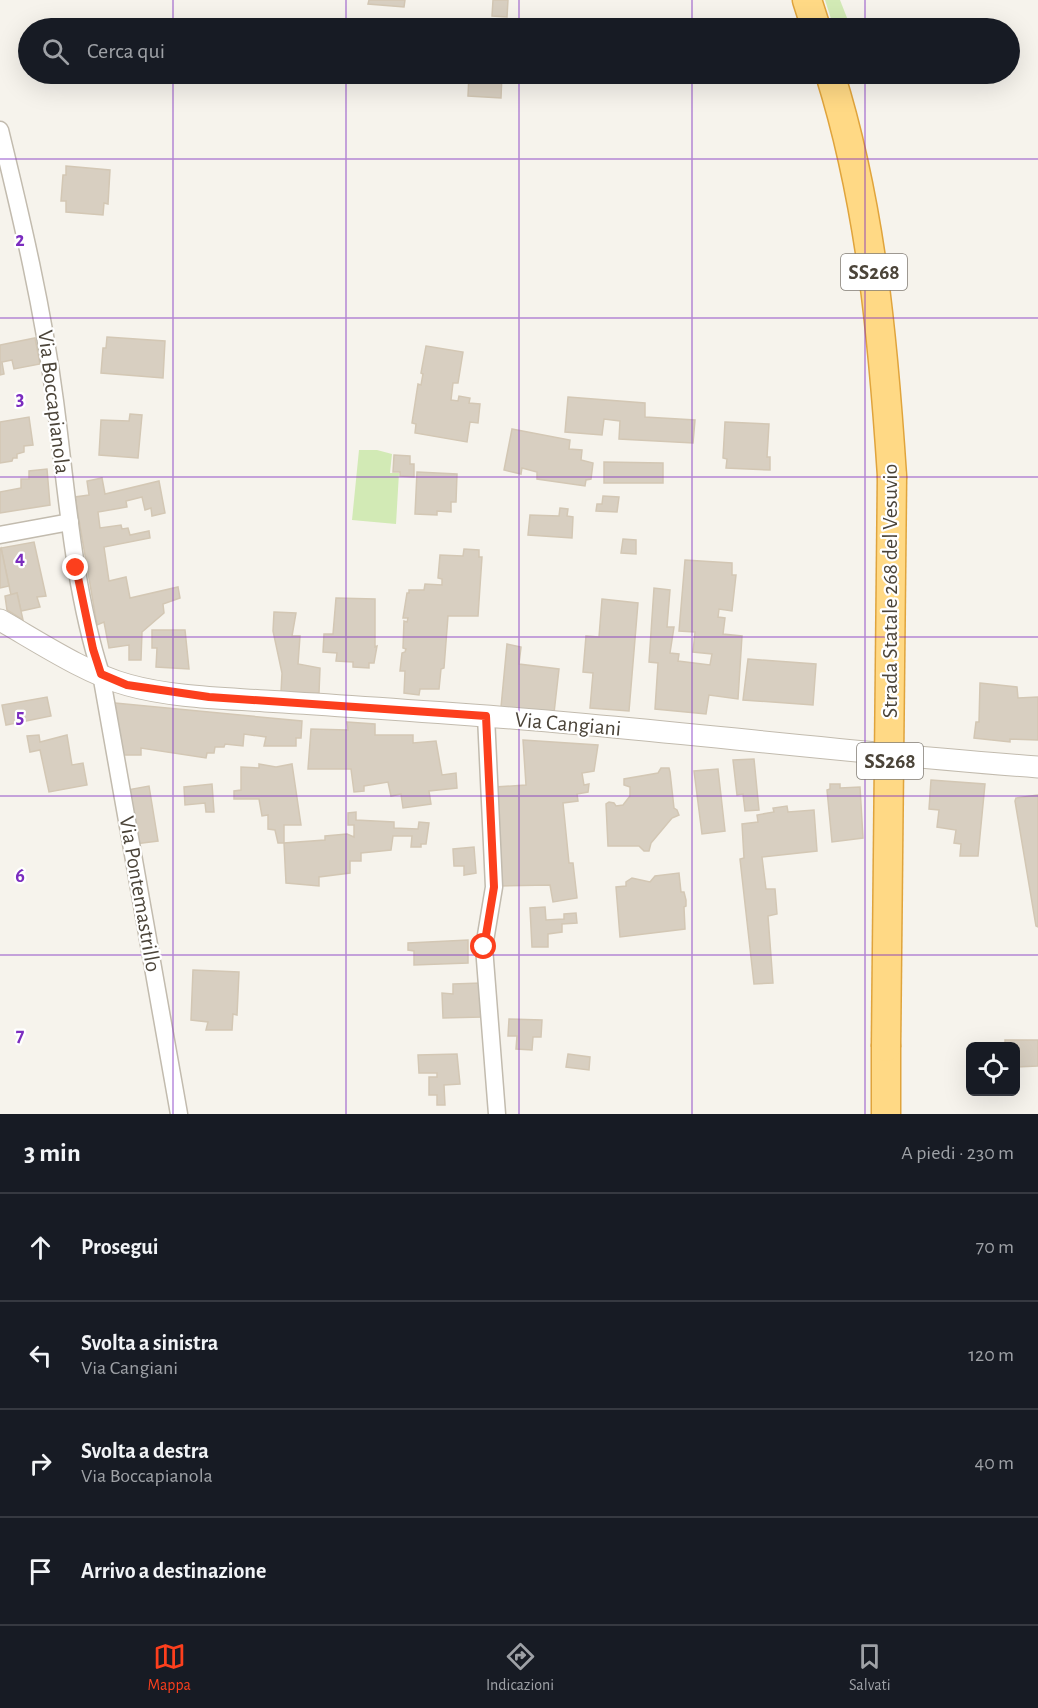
<!DOCTYPE html>
<html lang="it">
<head>
<meta charset="utf-8">
<style>
	body { margin:0; font-family:"Alegreya Sans",sans-serif; background:#20242c; color:#f1f3f6 }
	.controls { position:absolute; right:18px; bottom:18px; display:grid; overflow:hidden; border-radius:9px; box-shadow:0 6px 24px #0002 }
	.controls button { width:54px; height:54px; display:grid; place-items:center; padding:0; border:0; border-bottom:2px solid #363941; background:#171b24; color:#f1f3f6; font:30px sans-serif }
	.stop { position:absolute; width:18px; height:18px; margin:-14px; border:4px solid #fc3f1d; border-radius:50%; background:#fff }
	.stop.end { background:#fc3f1d; border-color:#fff; box-shadow:0 2px 6px #0008 }
	.list { margin:0; padding:0; list-style:none }
	h2 { display:flex; justify-content:space-between; align-items:center; height:78px; margin:0; padding:0 24px; font-size:26px }
	h2 small { font-size:20px; font-weight:400; color:#9ea1a6 }
	.list li { display:grid; grid-template-columns:39px 1fr auto; gap:18px; align-items:center; box-sizing:border-box; height:108px; padding:0 24px; border-top:2px solid #363941 }
	.list b { display:block; font-size:22px; white-space:nowrap }
	.list p { margin:0; font-size:20px; white-space:nowrap; color:#9ea1a6 }
	.list em { font-size:20px; font-style:normal; color:#9ea1a6 }
	.icon { flex:none; width:33px; height:33px; fill:none; stroke:currentColor; stroke-width:2; stroke-linecap:round; stroke-linejoin:round }
	.map { position:relative; flex:none; width:1038px; height:1114px; overflow:hidden }
	.search { position:absolute; background:#171b24; box-shadow:0 6px 24px #0002; left:18px; right:18px; top:18px; height:66px; display:flex; align-items:center; gap:15px; box-sizing:border-box; padding:0 21px; border-radius:33px; color:#9ea1a6; font-size:22px }
	.sheet { height:510px; background:#171b24 }
	nav { display:flex; justify-content:space-around; align-items:center; box-sizing:border-box; height:84px; border-top:2px solid #363941; background:#171b24; font-size:16px; color:#9ea1a6 }
	nav a { display:grid; justify-items:center; gap:3px }
	nav .on { color:#fc3f1d }
	.map>svg:first-child { display:block }
</style>
</head>
<body>
<div class="map">
<svg width="1038" height="1114" viewBox="0 0 1038 1114">
	<rect width="100%" height="100%" fill="#f6f3ec"/>
	<g fill="#d2eab5">
		<polygon points="825,0 840,0 851,28 834,28"/>
		<polygon points="359,450 377,450 392,454 390,473 399,473 396,524 352,520"/>
	</g>
	<g fill="#d8cfc1" stroke="#d3c7b4" stroke-width="1.5">
		<polygon points="369,0 405,0 404,7 368,4"/>
		<polygon points="493,0 508,0 507,17 492,16"/>
		<polygon points="469,74 502,74 501,98 468,96"/>
		<polygon points="66,166 110,170 108,204 104,203 103,215 66,212 66,201 61,201 63,175 66,175"/>
		<polygon points="107,337 165,341 163,378 101,373 103,348 106,348"/>
		<polygon points="35,338 40,364 14,369 12,360 2,362 4,374 0,375 0,345"/>
		<polygon points="426,346 463,352 458,383 453,383 451,400 458,401 459,396 470,398 469,403 480,404 478,423 470,422 467,442 415,433 416,424 412,423 418,384 421,385 423,374 421,373"/>
		<polygon points="568,397 645,403 645,417 695,420 693,443 619,439 620,421 604,419 602,435 565,432"/>
		<polygon points="130,414 142,415 138,458 99,455 101,420 129,421"/>
		<polygon points="29,417 33,445 24,446 24,452 17,454 17,458 13,458 12,461 0,463 0,422"/>
		<polygon points="725,422 769,424 767,457 770,457 770,470 726,468 727,459 723,458"/>
		<polygon points="512,429 570,440 569,449 582,450 581,460 593,463 591,479 586,480 585,486 537,479 537,472 522,468 521,474 504,470"/>
		<polygon points="394,455 410,456 410,464 414,464 414,477 400,476 400,472 393,472"/>
		<polygon points="604,462 663,463 663,483 604,483"/>
		<polygon points="47,469 50,505 0,513 0,492 21,488 21,479 29,479 29,471"/>
		<polygon points="417,472 457,474 456,502 451,502 451,512 437,511 437,515 415,514"/>
		<polygon points="102,478 105,494 159,481 165,513 152,516 151,508 145,510 142,497 126,501 127,507 98,512 100,528 121,525 122,529 128,528 130,535 149,531 150,538 104,547 109,581 126,577 130,598 178,587 180,598 163,604 164,613 142,632 141,660 129,660 129,645 109,648 104,622 97,625 75,497 89,495 87,481"/>
		<polygon points="603,496 619,497 617,512 596,511 597,504 602,504"/>
		<polygon points="560,508 568,509 567,516 573,517 572,538 528,535 530,515 559,516"/>
		<polygon points="623,539 636,540 636,554 621,553"/>
		<polygon points="34,542 46,596 37,597 40,607 21,611 17,593 11,595 1,548"/>
		<polygon points="1,548 9,586 0,588 0,549"/>
		<polygon points="464,549 479,550 479,557 482,557 478,616 448,616 444,668 441,669 439,689 420,689 419,695 404,693 405,671 400,671 402,653 405,652 406,649 403,648 404,621 407,622 408,618 403,618 407,593 409,593 409,590 424,590 425,584 442,585 442,579 438,578 440,555 463,556"/>
		<polygon points="685,560 732,563 732,575 736,575 732,611 719,609 718,617 725,618 723,634 742,636 738,699 709,695 706,714 655,709 658,663 649,662 654,588 670,590 667,627 674,627 670,653 679,654 678,661 710,665 712,654 693,652 695,632 679,631"/>
		<polygon points="17,593 23,620 7,610 5,596"/>
		<polygon points="336,598 375,599 375,647 377,646 374,663 369,663 369,668 353,667 353,662 336,661 337,653 323,652 324,634 333,634"/>
		<polygon points="602,599 638,603 629,711 590,708 593,673 583,672 586,636 599,637"/>
		<polygon points="274,612 296,613 292,636 300,636 298,664 320,668 319,693 281,692 282,673 273,631"/>
		<polygon points="152,630 185,630 189,669 156,667 157,648 152,648"/>
		<polygon points="507,644 521,647 519,664 559,669 554,713 501,707"/>
		<polygon points="748,659 816,664 813,705 743,700"/>
		<polygon points="980,683 1017,687 1018,698 1038,697 1038,740 1010,739 1010,742 974,738 976,722 979,722"/>
		<polygon points="47,697 51,716 6,725 2,705"/>
		<polygon points="115,703 302,721 301,738 296,738 296,746 264,746 266,737 244,734 243,746 225,744 224,747 215,747 214,753 207,753 206,758 141,748 141,755 122,755"/>
		<polygon points="347,722 375,724 375,735 413,735 413,743 436,741 442,775 456,773 457,788 429,791 431,804 403,808 401,794 391,796 388,782 364,786 364,791 354,792 351,769 308,769 311,729 348,730"/>
		<polygon points="39,735 40,742 67,735 72,765 83,763 87,785 49,792 40,750 30,752 27,736"/>
		<polygon points="523,740 598,745 594,771 582,773 584,785 589,784 588,792 577,794 578,801 563,803 569,863 573,863 577,898 553,902 550,885 501,886 495,787 526,785"/>
		<polygon points="754,759 759,810 745,811 743,794 737,795 733,760"/>
		<polygon points="259,764 276,767 292,764 301,825 284,825 284,843 278,843 275,830 268,829 268,815 262,816 259,799 234,799 234,791 241,790 241,767 259,768"/>
		<polygon points="661,768 669,768 670,772 674,808 677,810 679,815 672,818 651,843 649,851 644,851 639,846 608,846 606,804 609,802 614,803 616,806 623,805 630,796 630,787 624,785 624,779 658,773"/>
		<polygon points="718,769 725,831 702,834 694,771"/>
		<polygon points="931,780 985,784 978,856 960,856 961,844 954,843 956,830 937,827 939,810 929,809"/>
		<polygon points="212,784 214,812 206,812 205,803 185,805 184,787"/>
		<polygon points="830,784 840,784 840,788 860,787 863,838 832,842 827,790 830,789"/>
		<polygon points="149,786 158,841 135,844 127,790"/>
		<polygon points="1038,795 1038,927 1036,926 1015,801 1016,798"/>
		<polygon points="787,806 788,812 814,810 817,851 762,857 766,889 775,889 777,914 768,916 773,983 754,984 740,859 744,858 742,824 758,822 757,815 774,812 773,808"/>
		<polygon points="356,812 356,820 394,822 394,828 418,829 419,822 429,823 426,844 421,844 421,847 411,847 412,836 393,836 391,850 361,853 361,861 350,861 350,873 319,877 319,886 286,883 284,843 325,840 325,836 347,834 354,837 354,825 348,825 348,813"/>
		<polygon points="474,847 476,873 464,875 464,866 454,866 453,849"/>
		<polygon points="679,873 681,892 684,892 686,900 686,906 684,907 685,929 620,937 616,887 626,886 626,882 632,878 650,882 655,876"/>
		<polygon points="545,907 546,920 564,919 564,914 576,913 577,923 562,924 562,932 548,934 548,947 532,947 530,908"/>
		<polygon points="468,940 468,963 414,965 414,951 408,950 408,943"/>
		<polygon points="193,970 239,972 237,1015 233,1014 232,1030 206,1030 208,1022 191,1020"/>
		<polygon points="481,983 482,1017 443,1018 442,993 453,994 453,984"/>
		<polygon points="509,1019 542,1020 541,1037 533,1037 532,1050 516,1049 517,1036 508,1036"/>
		<polygon points="1005,1040 1038,1040 1038,1066 1016,1067 1016,1046 1005,1046"/>
		<polygon points="457,1054 460,1084 444,1085 445,1105 437,1105 437,1095 429,1095 429,1077 437,1077 437,1073 419,1073 418,1055"/>
		<polygon points="568,1054 590,1057 589,1070 566,1067"/>
	</g>
	<g fill="none" stroke-linecap="round" stroke-linejoin="round">
		<defs>
			<g id="minor">
				<path d="M0 130C22 220 43 309 55 401 67 493 73 586 101 674L179 1114"/>
				<polyline points="0,535 70,522"/>
				<polyline points="486,716 494,887 484,947 497,1114"/>
			</g>
			<path id="tertiary" d="M0 620C37 641 87 674 128 685 171 697 220 698 265 701 334 705 403 710 472 715 661 729 849 753 1038 767"/>
			<g id="trunk">
				<polyline points="807,0 816,28"/>
				<path d="M830 74C871 205 883 339 892 476"/>
				<polyline points="886,1047 886,1114"/>
			</g>
		</defs>
		<use href="#minor" stroke="#c2bbae" stroke-width="19"/>
		<use href="#tertiary" stroke="#c2bbae" stroke-width="23"/>
		<use href="#trunk" stroke="#e0a43c" stroke-width="31"/>
		<use href="#minor" stroke="#fff" stroke-width="16"/>
		<use href="#tertiary" stroke="#fff" stroke-width="21"/>
		<use href="#trunk" stroke="#ffd985" stroke-width="28"/>
		<defs>
			<polyline id="trunk-bridge" points="886,1047 892,476"/>
		</defs>
		<use href="#trunk-bridge" stroke="#e0a43c" stroke-width="31" stroke-linecap="butt"/>
		<use href="#trunk-bridge" stroke="#ffd985" stroke-width="28"/>
	</g>
	<g fill="none" stroke-linecap="round" stroke-linejoin="round">
		<polyline stroke="#fc3f1d" stroke-width="8" points="76,568 93,649 101,674 127,685 209,697 486,716 494,887 484,947"/>
	</g>
	<path fill="none" stroke="#7b2cbf" stroke-width="1.5" stroke-opacity="0.55" d="M173 0V28M346 0V28M519 0V28M692 0V28M865 0V28M173 74V1114M346 74V1114M519 74V1114M692 74V1114M865 74V1114M0 159H1038M0 318H1038M0 477H1038M0 637H1038M0 796H1038M0 955H1038"/>
	<g text-anchor="middle" dominant-baseline="central" stroke-width="4.5" stroke-linejoin="round" paint-order="stroke">
		<g fill="#fff" stroke="#817c74" stroke-width="1.5">
			<rect x="841" y="254" width="66" height="36" rx="4.5"/>
			<rect x="857" y="743" width="66" height="36" rx="4.5"/>
		</g>
		<g font-size="21" font-weight="bold" fill="#4b4439">
			<text x="874" y="272">SS268</text>
			<text x="890" y="761">SS268</text>
		</g>
		<g font-size="22" fill="#4b4439" stroke="#fff">
			<text transform="translate(54 402) rotate(83)">Via Boccapianola</text>
			<text transform="translate(890 591) rotate(-90)">Strada Statale 268 del Vesuvio</text>
			<text transform="translate(568 724) rotate(5)">Via Cangiani</text>
			<text transform="translate(140 894) rotate(80)">Via Pontemastrillo</text>
		</g>
	</g>
	<g font-size="20" text-anchor="middle" font-weight="bold" fill="#7b2cbf" stroke="#fff" stroke-width="4.5" stroke-linejoin="round" paint-order="stroke">
		<text x="20" y="246">2</text>
		<text x="20" y="405">3</text>
		<text x="20" y="564">4</text>
		<text x="20" y="723">5</text>
		<text x="20" y="882">6</text>
		<text x="20" y="1041">7</text>
	</g>
</svg>
<div class="controls">
<button><svg class="icon" aria-label="locate" viewBox="0 0 24 24"><circle cx="12" cy="12" r="6"/><path d="M12 2v4M12 18v4M2 12h4M18 12h4"/></svg></button>
</div>
<div class="stop" style="left:484px;top:947px"></div>
<div class="stop end" style="left:76px;top:568px"></div>
<div class="search"><svg class="icon" aria-label="search" viewBox="0 0 24 24"><circle cx="10" cy="10" r="6"/><path d="M15 15l6 6"/></svg>Cerca qui</div>
</div>
<section class="sheet">
<h2>3 min<small>A piedi · 230 m</small></h2>
<ul class="list">
<li><svg class="icon" aria-label="ahead" viewBox="0 0 24 24"><path d="M12 20V5M6 11l6-6 6 6"/></svg><div><b>Prosegui</b></div><em>70 m</em></li>
<li><svg class="icon" aria-label="left" viewBox="0 0 24 24"><path d="M17 20v-9H6M10 6l-5 5 5 5"/></svg><div><b>Svolta a sinistra</b><p>Via Cangiani</p></div><em>120 m</em></li>
<li><svg class="icon" aria-label="right" viewBox="0 0 24 24"><path d="M7 20v-9h11M14 6l5 5-5 5"/></svg><div><b>Svolta a destra</b><p>Via Boccapianola</p></div><em>40 m</em></li>
<li><svg class="icon" aria-label="arrive" viewBox="0 0 24 24"><path d="M6 21V4h12l-3 4 3 4H6"/></svg><div><b>Arrivo a destinazione</b></div></li>
</ul>
</section>
<nav>
<a class="on"><svg class="icon" aria-label="map" viewBox="0 0 24 24"><path d="M3 6l6-2 6 2 6-2v14l-6 2-6-2-6 2zM9 4v14M15 6v14"/></svg>Mappa</a>
<a><svg class="icon" aria-label="directions" viewBox="0 0 24 24"><path d="M12 3l9 9-9 9-9-9zM9 14v-3h6M13 9l2 2-2 2"/></svg>Indicazioni</a>
<a><svg class="icon" aria-label="saved" viewBox="0 0 24 24"><path d="M7 4h10v16l-5-4-5 4z"/></svg>Salvati</a>
</nav>
</body>
</html>
